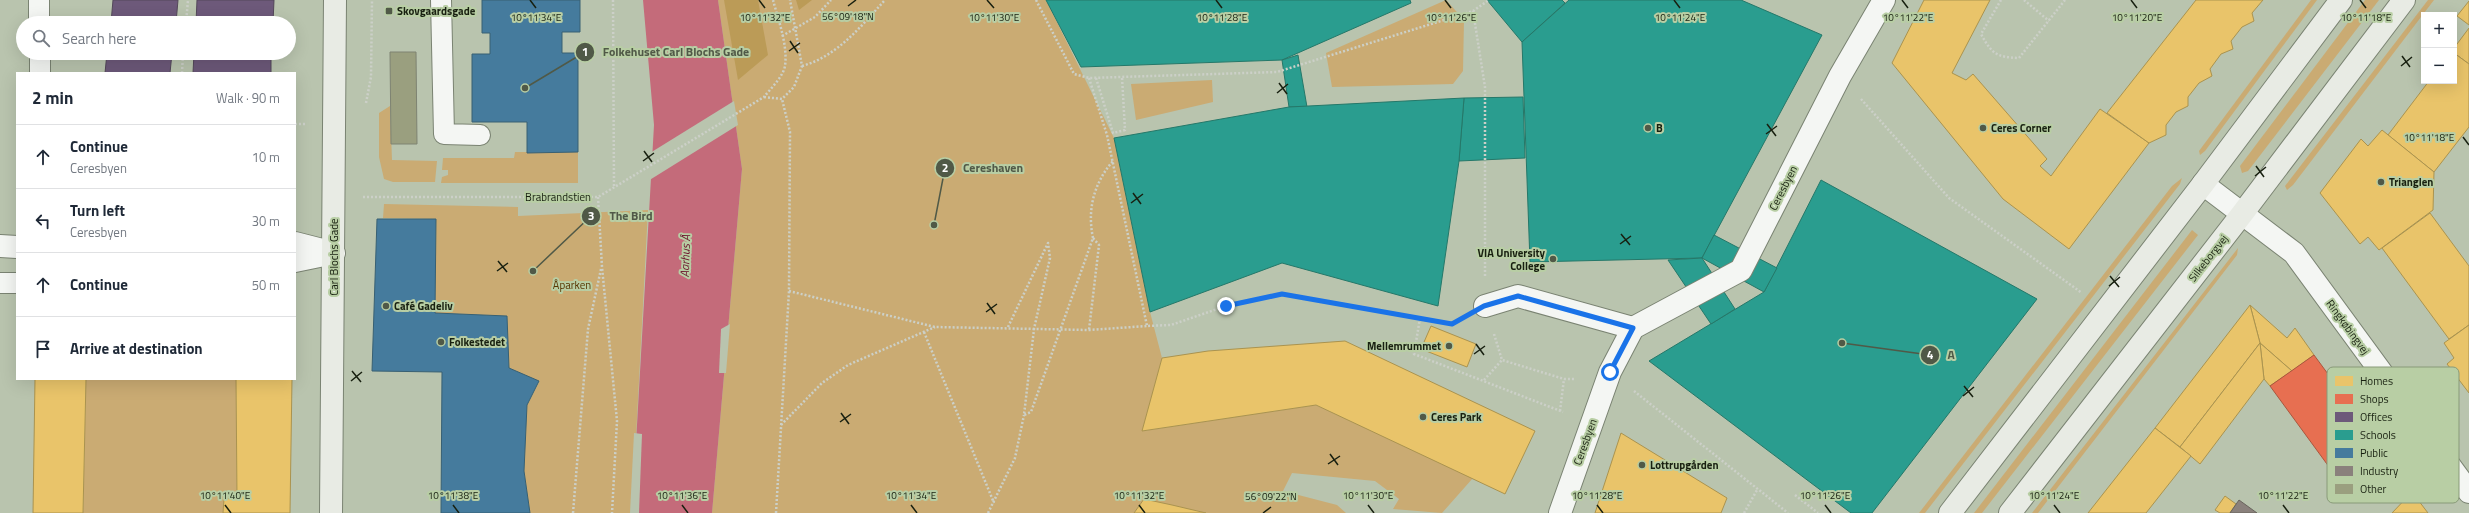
<!DOCTYPE html>
<html lang="en">
<head>
<meta charset="utf-8">
<style>
	body { margin:0; font-family:"Titillium Web",sans-serif; background:#f2f2f3; color:#1f2937 }
	.controls { position:absolute; right:12px; top:12px; display:grid; overflow:hidden; border-radius:0px; box-shadow:0 4px 16px #0002 }
	.controls button { width:36px; height:36px; display:grid; place-items:center; padding:0; border:0; border-bottom:1px solid #e0e1e3; background:#fff; color:#1f2937; font:20px sans-serif }
	.stop { position:absolute; width:12px; height:12px; margin:-9px; border:3px solid #1a73e8; border-radius:50%; background:#fff }
	.stop.end { background:#1a73e8; border-color:#fff; box-shadow:0 1px 4px #0008 }
	.list { margin:0; padding:0; list-style:none }
	h2 { display:flex; justify-content:space-between; align-items:center; height:52px; margin:0; padding:0 16px; font-size:17px }
	h2 small { font-size:13px; font-weight:400; color:#747a83 }
	.list li { display:grid; grid-template-columns:26px 1fr auto; gap:12px; align-items:center; box-sizing:border-box; height:64px; padding:0 16px; border-top:1px solid #e0e1e3 }
	.list b { display:block; font-size:15px; white-space:nowrap }
	.list p { margin:0; font-size:13px; white-space:nowrap; color:#747a83 }
	.list em { font-size:13px; font-style:normal; color:#747a83 }
	.icon { flex:none; width:22px; height:22px; fill:none; stroke:currentColor; stroke-width:2; stroke-linecap:round; stroke-linejoin:round }
	.map { position:relative; flex:none; width:2469px; height:513px; overflow:hidden }
	.search { position:absolute; background:#fff; box-shadow:0 4px 16px #0002; left:16px; top:16px; width:280px; height:44px; display:flex; align-items:center; gap:10px; box-sizing:border-box; padding:0 14px; border-radius:22px; color:#747a83; font-size:15px }
	.panel { position:absolute; background:#fff; box-shadow:0 4px 16px #0002; left:16px; top:72px; width:280px; height:308px; border-radius:0px }
	.map>svg:first-child { display:block }
</style>
</head>
<body>
<div class="map">
<svg width="2469" height="513" viewBox="0 0 2469 513">
	<rect width="100%" height="100%" fill="#b9c4ae"/>
	<g fill="#caab73">
		<polygon points="718,0 1046,0 1114,138 1150,312 1162,358 1143,431 1316,405 1473,478 1442,513 1393,509 1399,499 1375,481 1292,473 1283,491 1337,505 1346,513 1206,513 1144,499 1134,513 712,513 742,169"/>
		<polygon points="1446,0 1464,20 1463,71 1453,84 1332,87 1326,53"/>
		<polygon points="2311,0 2317,0 2205,151 2200,155 2199,151"/>
		<polygon points="2365,0 2379,0 2255,162 2248,171 2242,173 2240,166"/>
		<polygon points="2428,0 2434,0 2293,185 2287,190 2285,186"/>
		<polygon points="1212,80 1213,102 1136,120 1131,84"/>
		<polygon points="390,106 392,160 437,161 435,182 393,182 384,179 379,157 379,113"/>
		<polygon points="515,152 578,152 578,183 441,183 442,177 448,175 448,170 442,170 443,158 514,158"/>
		<polygon points="2182,178 2180,184 1925,513 1919,513 2172,186"/>
		<polygon points="384,204 518,207 518,216 648,210 632,513 530,513 524,471 527,405 539,382 509,368 507,316 435,313 436,219 383,218"/>
		<polygon points="2192,230 2198,235 1982,513 1974,513"/>
		<polygon points="2238,248 2237,255 2038,513 2032,513"/>
		<polygon points="86,379 236,379 237,498 224,499 223,513 83,513"/>
	</g>
	<g fill="#bb9b57">
		<polygon points="724,0 758,0 768,55 738,80"/>
		<polygon points="796,0 812,0 799,10"/>
	</g>
	<polygon fill="#c46b7a" points="643,0 718,0 742,169 712,513 632,513 654,125"/>
	<g fill="#b9c4ae">
		<polygon points="734,101 738,125 648,181 650,153"/>
		<polygon points="730,324 726,373 719,373 721,329"/>
		<polygon points="634,433 642,434 639,513 630,513"/>
	</g>
	<g fill="#e9c46a" stroke="#aa934f">
		<polygon points="1924,0 1990,0 1952,73 1966,80 1973,74 2047,159 2040,166 2051,176 2100,109 2149,143 2069,249 2003,199 1892,63"/>
		<polygon points="2196,0 2263,0 2252,13 2254,21 2242,27 2231,41 2233,49 2221,54 2210,69 2212,76 2199,83 2188,97 2188,106 2176,112 2166,125 2166,135 2149,143 2107,113"/>
		<polygon points="2469,1 2469,25 2457,16"/>
		<polygon points="2469,28 2469,64 2454,53 2454,48"/>
		<polygon points="2454,53 2469,64 2469,127 2434,172 2388,135 2429,81 2454,81"/>
		<polygon points="2382,130 2434,172 2433,210 2379,250 2368,237 2360,244 2320,193 2361,139 2368,146"/>
		<polygon points="2430,213 2469,266 2469,325 2449,339 2382,248"/>
		<polygon points="2250,305 2287,338 2295,328 2314,355 2292,371 2260,343"/>
		<polygon points="2250,305 2260,343 2180,447 2155,428"/>
		<polygon points="2469,325 2469,393 2447,364 2454,358 2444,343"/>
		<polygon points="1431,326 1476,344 1467,367 1421,349"/>
		<polygon points="1345,341 1535,431 1505,494 1316,405 1142,431 1162,358 1208,351"/>
		<polygon points="2260,343 2292,371 2270,386 2264,379"/>
		<polygon points="2260,343 2264,379 2200,464 2180,447"/>
		<polygon points="35,379 86,379 83,513 33,513"/>
		<polygon points="236,379 292,379 290,513 223,513 224,499 237,498"/>
		<polygon points="2155,428 2191,456 2146,513 2088,513"/>
		<polygon points="1621,433 1727,498 1721,513 1595,513"/>
		<polygon points="2412,492 2428,513 2392,513"/>
		<polygon points="2225,496 2236,504 2230,513 2220,513 2215,510"/>
		<polygon points="1144,499 1172,505 1206,513 1134,513"/>
	</g>
	<polygon fill="#e76f51" stroke="#a9573e" points="2314,355 2394,464 2351,497 2270,386"/>
	<g fill="#6d597a" stroke="#54485a">
		<polygon points="113,0 178,0 176,23 111,23"/>
		<polygon points="197,0 274,0 273,23 196,23"/>
		<polygon points="107,53 172,53 170,73 105,73"/>
		<polygon points="194,53 271,53 271,73 193,73"/>
	</g>
	<g fill="#2a9d8f" stroke="#257869">
		<polygon points="1046,0 1410,0 1411,3 1282,60 1081,67"/>
		<polygon points="1487,0 1562,0 1565,3 1522,42"/>
		<polygon points="1569,0 1741,0 1822,35 1702,258 1530,262 1522,42"/>
		<polygon points="1298,55 1307,107 1289,107 1282,60"/>
		<polygon points="1523,97 1525,158 1459,161 1464,98"/>
		<polygon points="1464,98 1459,161 1438,306 1282,263 1150,312 1114,138 1289,107"/>
		<polygon points="1821,180 2037,299 1872,513 1851,513 1649,361 1764,292"/>
		<polygon points="1714,235 1777,268 1764,292 1702,258"/>
		<polygon points="1702,258 1735,309 1711,324 1668,260"/>
	</g>
	<g fill="#457b9d" stroke="#386073">
		<polygon points="482,0 580,0 580,32 562,32 562,53 578,53 578,152 527,153 527,122 472,122 472,54 490,54 490,33 482,33"/>
		<polygon points="377,219 436,219 435,313 507,316 509,368 539,381 527,405 524,471 530,513 441,513 442,372 372,371"/>
	</g>
	<polygon fill="#8a817c" stroke="#68645c" points="2239,500 2257,513 2230,513"/>
	<polygon fill="#9a9f7f" stroke="#7e8372" points="390,52 416,52 417,144 391,144"/>
	<g fill="none" stroke-linecap="round" stroke-linejoin="round">
		<defs>
			<g id="lane">
				<polyline points="39,0 39,23"/>
				<polyline points="441,0 444,134 480,135"/>
				<polyline points="40,53 40,73"/>
				<polyline points="0,283 17,283"/>
			</g>
			<g id="street">
				<polyline points="2203,184 2294,253 2469,492"/>
				<polyline points="295,243 334,253"/>
				<polyline points="0,246 17,247"/>
				<polyline points="295,261 329,254"/>
				<polyline points="1485,306 1518,296 1633,328"/>
				<polyline points="1560,513 1610,372 1633,328 1741,270 1840,76 1884,0"/>
			</g>
			<g id="secondary">
				<polyline points="331,513 335,0"/>
				<polyline points="1950,513 2203,184 2341,0"/>
				<polyline points="2010,513 2242,214 2404,0"/>
			</g>
		</defs>
		<use href="#lane" stroke="#7a8372" stroke-width="22"/>
		<use href="#street" stroke="#7a8372" stroke-width="24"/>
		<use href="#secondary" stroke="#7a8372" stroke-width="24"/>
		<g stroke="#ccd0c8" stroke-width="2.5" stroke-dasharray="2 2" stroke-linecap="butt">
			<polyline points="613,0 614,187"/>
			<polyline points="1036,0 1074,74 1089,78 1277,72 1473,11 1489,0"/>
			<path d="M2001 0 1981 34C1992 54 1996 57 2019 58L2065 0"/>
			<polyline points="2024,0 2049,21"/>
			<polyline points="1473,11 1485,87 1485,276"/>
			<polyline points="186,23 188,0"/>
			<polyline points="782,36 815,17 831,0"/>
			<path d="M802 66C838 56 861 26 885 0"/>
			<polyline points="182,73 183,53"/>
			<polyline points="1089,78 1107,135 1147,326 1171,325 1226,306 1282,294 1452,324 1460,320"/>
			<polyline points="1096,78 1113,133 1125,130 1122,77"/>
			<polyline points="764,97 782,99 794,87 802,66 790,0"/>
			<polyline points="1861,99 1949,198 2082,293"/>
			<polyline points="366,103 371,77 372,0"/>
			<polyline points="295,124 305,124"/>
			<path d="M363 197H598L764 97C771 88 783 77 785 66 788 45 778 19 773 0"/>
			<polyline points="598,197 602,267 617,421 612,513"/>
			<path d="M1093 238C1087 209 1094 183 1113 161"/>
			<polyline points="789,291 935,327 1089,330 1147,326"/>
			<polyline points="1420,318 1414,354 1563,412"/>
			<polyline points="1008,327 1048,243 1050,258 1034,329 1024,415 1031,412 1093,238 1099,245 1089,330"/>
			<polyline points="924,332 994,503"/>
			<polyline points="1494,334 1502,360 1564,379 1575,379"/>
			<polyline points="1484,380 1502,360"/>
			<polyline points="1634,391 1788,513"/>
			<polyline points="1560,411 1564,379"/>
			<polyline points="781,425 822,383 848,365 935,327"/>
			<polyline points="1795,495 1818,513"/>
			<polyline points="573,513 588,329 601,269"/>
			<polyline points="776,513 789,291 790,132 782,99"/>
			<polyline points="988,513 1015,458 1024,415"/>
			<polyline points="1744,513 1757,490"/>
		</g>
		<use href="#lane" stroke="#f4f6f3" stroke-width="20"/>
		<use href="#street" stroke="#f4f6f3" stroke-width="22"/>
		<use href="#secondary" stroke="#e8ebe4" stroke-width="22"/>
	</g>
	<g fill="none" stroke-linecap="round" stroke-linejoin="round">
		<polyline stroke="#1a73e8" stroke-width="5" points="1226,306 1282,294 1452,324 1484,306 1518,296 1633,328 1610,372"/>
	</g>
	<path fill="none" stroke="#182010" stroke-width="1.5" d="M530 0 536 8M759 0 765 8M987 0 994 8M1216 0 1222 8M1445 0 1451 8M1674 0 1680 8M1902 0 1908 8M2131 0 2137 8M2360 0 2366 8M848 6 856 0M790 41 798 53M789 51 800 43M2402 56 2410 67M2401 66 2412 57M1279 83 1287 94M1277 93 1288 84M1767 124 1776 136M1766 134 1777 126M2463 137 2469 145M644 151 652 162M643 161 654 153M2256 166 2264 177M2255 176 2266 167M1133 193 1141 204M1131 203 1143 194M1621 234 1630 245M1620 244 1631 236M498 261 507 272M497 271 508 263M2110 276 2119 287M2109 286 2120 277M987 303 995 314M986 312 997 304M1476 344 1484 355M1474 354 1485 346M352 371 361 382M351 381 362 372M1964 386 1973 397M1963 396 1974 387M841 413 849 424M840 422 851 414M1330 454 1338 465M1328 464 1340 456M225 505 231 513M453 505 459 513M682 505 688 513M911 505 917 513M1139 505 1145 513M1368 505 1374 513M1597 505 1603 513M1825 505 1831 513M2054 505 2060 513M2283 505 2289 513M1263 513 1271 507"/>
	<g fill="#505947" stroke="#b8cea4" stroke-width="1.5">
		<rect x="385" y="7" width="8" height="8" rx="2"/>
		<circle cx="1648" cy="128" r="4"/>
		<circle cx="1983" cy="128" r="4"/>
		<circle cx="2381" cy="182" r="4"/>
		<circle cx="1553" cy="259" r="4"/>
		<circle cx="386" cy="306" r="4"/>
		<circle cx="441" cy="342" r="4"/>
		<circle cx="1449" cy="346" r="4"/>
		<circle cx="1423" cy="417" r="4"/>
		<circle cx="1642" cy="465" r="4"/>
	</g>
	<g text-anchor="middle" dominant-baseline="central" stroke-width="4" stroke-linejoin="round" paint-order="stroke">
		<g font-size="11" font-weight="bold" fill="#182010" stroke="#b8cea4" text-anchor="start">
			<text x="397" y="11">Skovgaardsgade</text>
			<text x="1656" y="128">B</text>
			<text x="1991" y="128">Ceres Corner</text>
			<text x="2389" y="182">Trianglen</text>
			<text x="1545" y="253" text-anchor="end">VIA University<tspan x="1545" dy="13">College</tspan></text>
			<text x="394" y="306">Café Gadeliv</text>
			<text x="449" y="342">Folkestedet</text>
			<text x="1441" y="346" text-anchor="end">Mellemrummet</text>
			<text x="1431" y="417">Ceres Park</text>
			<text x="1650" y="465">Lottrupgården</text>
		</g>
		<g font-size="11" fill="#182010" stroke="#b8cea4">
			<text transform="translate(1783 188) rotate(-63)">Ceresbyen</text>
			<text x="558" y="197">Brabrandstien</text>
			<text transform="translate(334 257) rotate(-90)">Carl Blochs Gade</text>
			<text transform="translate(2208 258) rotate(-52)">Silkeborgvej</text>
			<text transform="translate(2348 327) rotate(54)">Ringkøbingvej</text>
			<text transform="translate(1585 442) rotate(-70)">Ceresbyen</text>
		</g>
		<g font-size="11" fill="#583500" stroke="#b8cea4">
			<text x="572" y="285">Åparken</text>
		</g>
		<g font-size="12" font-style="italic" fill="#6e1930" stroke="#b8cea4">
			<text transform="translate(685 256) rotate(-88)">Aarhus Å</text>
		</g>
	</g>
	<rect x="2327" y="367" width="132" height="136" rx="6" fill="#b8cea4" stroke="#889a78" stroke-width="1"/>
	<rect x="2335" y="376" width="18" height="10" fill="#e9c46a"/>
	<rect x="2335" y="394" width="18" height="10" fill="#e76f51"/>
	<rect x="2335" y="412" width="18" height="10" fill="#6d597a"/>
	<rect x="2335" y="430" width="18" height="10" fill="#2a9d8f"/>
	<rect x="2335" y="448" width="18" height="10" fill="#457b9d"/>
	<rect x="2335" y="466" width="18" height="10" fill="#8a817c"/>
	<rect x="2335" y="484" width="18" height="10" fill="#9a9f7f"/>
	<g font-size="11" fill="#182010">
		<text x="2360" y="385">Homes</text>
		<text x="2360" y="403">Shops</text>
		<text x="2360" y="421">Offices</text>
		<text x="2360" y="439">Schools</text>
		<text x="2360" y="457">Public</text>
		<text x="2360" y="475">Industry</text>
		<text x="2360" y="493">Other</text>
	</g>
	<g font-size="10" text-anchor="middle" fill="#182010" stroke="#b8cea4" stroke-width="4" stroke-linejoin="round" paint-order="stroke">
		<text x="848" y="20">56°09'18"N</text>
		<text x="536" y="21">10°11'34"E</text>
		<text x="765" y="21">10°11'32"E</text>
		<text x="994" y="21">10°11'30"E</text>
		<text x="1222" y="21">10°11'28"E</text>
		<text x="1451" y="21">10°11'26"E</text>
		<text x="1680" y="21">10°11'24"E</text>
		<text x="1908" y="21">10°11'22"E</text>
		<text x="2366" y="21">10°11'18"E</text>
		<text x="2137" y="21">10°11'20"E</text>
		<text x="2429" y="141">10°11'18"E</text>
		<text x="225" y="499">10°11'40"E</text>
		<text x="453" y="499">10°11'38"E</text>
		<text x="682" y="499">10°11'36"E</text>
		<text x="911" y="499">10°11'34"E</text>
		<text x="1139" y="499">10°11'32"E</text>
		<text x="1368" y="499">10°11'30"E</text>
		<text x="1597" y="499">10°11'28"E</text>
		<text x="1825" y="499">10°11'26"E</text>
		<text x="2054" y="499">10°11'24"E</text>
		<text x="2283" y="499">10°11'22"E</text>
		<text x="1271" y="500">56°09'22"N</text>
	</g>
	<path fill="none" stroke="#505947" stroke-width="1.5" d="M525 88L585 52M934 225L945 168M533 271L591 216M1842 343L1930 355"/>
	<g fill="#505947" stroke="#b8cea4" stroke-width="1.5">
		<circle cx="525" cy="88" r="4"/>
		<circle cx="934" cy="225" r="4"/>
		<circle cx="533" cy="271" r="4"/>
		<circle cx="1842" cy="343" r="4"/>
		<circle cx="585" cy="52" r="10"/>
		<circle cx="945" cy="168" r="10"/>
		<circle cx="591" cy="216" r="10"/>
		<circle cx="1930" cy="355" r="10"/>
	</g>
	<g font-size="12" text-anchor="middle" font-weight="bold" fill="#fff">
		<text x="585" y="56">1</text>
		<text x="945" y="172">2</text>
		<text x="591" y="220">3</text>
		<text x="1930" y="359">4</text>
	</g>
	<g font-size="12" text-anchor="middle" font-weight="bold" fill="#505947" stroke="#b8cea4" stroke-width="4" stroke-linejoin="round" paint-order="stroke">
		<text x="676" y="56">Folkehuset Carl Blochs Gade</text>
		<text x="993" y="172">Cereshaven</text>
		<text x="631" y="220">The Bird</text>
		<text x="1951" y="359">A</text>
	</g>
</svg>
<div class="controls">
<button>+</button>
<button>−</button>
</div>
<div class="stop" style="left:1610px;top:372px"></div>
<div class="stop end" style="left:1226px;top:306px"></div>
<div class="search"><svg class="icon" aria-label="search" viewBox="0 0 24 24"><circle cx="10" cy="10" r="6"/><path d="M15 15l6 6"/></svg>Search here</div>
<section class="panel">
<h2>2 min<small>Walk · 90 m</small></h2>
<ul class="list">
<li><svg class="icon" aria-label="ahead" viewBox="0 0 24 24"><path d="M12 20V5M6 11l6-6 6 6"/></svg><div><b>Continue</b><p>Ceresbyen</p></div><em>10 m</em></li>
<li><svg class="icon" aria-label="left" viewBox="0 0 24 24"><path d="M17 20v-9H6M10 6l-5 5 5 5"/></svg><div><b>Turn left</b><p>Ceresbyen</p></div><em>30 m</em></li>
<li><svg class="icon" aria-label="ahead" viewBox="0 0 24 24"><path d="M12 20V5M6 11l6-6 6 6"/></svg><div><b>Continue</b></div><em>50 m</em></li>
<li><svg class="icon" aria-label="arrive" viewBox="0 0 24 24"><path d="M6 21V4h12l-3 4 3 4H6"/></svg><div><b>Arrive at destination</b></div></li>
</ul>
</section>
</div>
</body>
</html>
